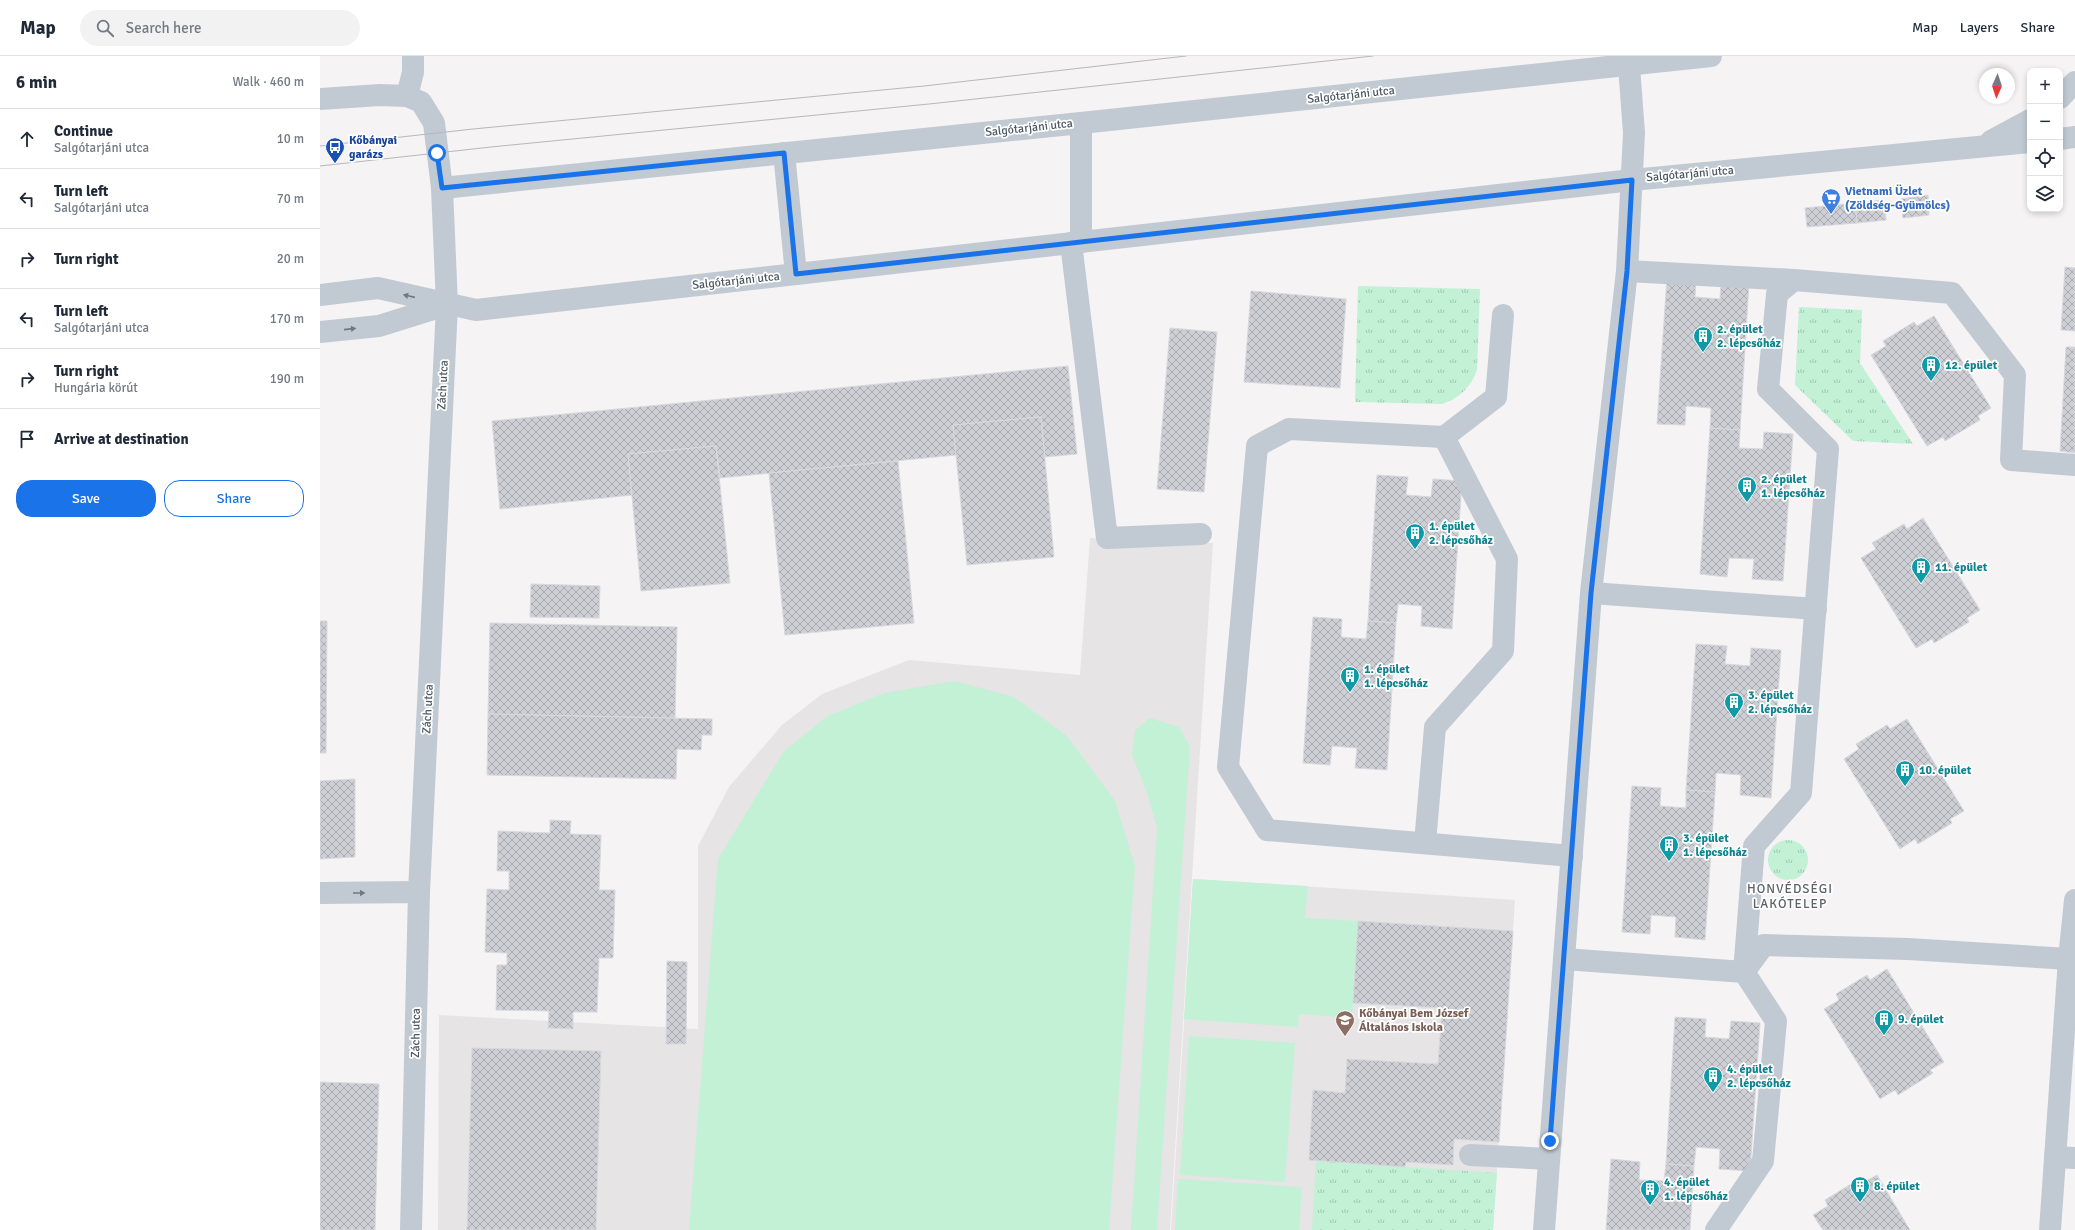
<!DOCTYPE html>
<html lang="en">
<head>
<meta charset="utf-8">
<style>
	body { margin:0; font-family:Signika,sans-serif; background:#f2f2f3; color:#1f2937 }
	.controls { position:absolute; right:12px; top:12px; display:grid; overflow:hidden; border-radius:8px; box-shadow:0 2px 6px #0003 }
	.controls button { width:36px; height:36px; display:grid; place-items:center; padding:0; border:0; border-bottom:1px solid #e0e1e3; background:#fff; color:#1f2937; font:20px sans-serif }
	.compass { position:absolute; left:1659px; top:12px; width:36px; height:36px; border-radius:50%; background:#fff; box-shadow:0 2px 6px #0003; rotate:183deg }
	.stop { position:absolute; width:12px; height:12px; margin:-9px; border:3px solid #1a73e8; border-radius:50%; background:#fff }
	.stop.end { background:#1a73e8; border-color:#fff; box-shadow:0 1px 4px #0008 }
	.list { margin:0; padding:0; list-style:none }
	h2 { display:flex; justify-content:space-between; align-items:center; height:52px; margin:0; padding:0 16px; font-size:17px }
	h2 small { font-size:13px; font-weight:400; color:#747a83 }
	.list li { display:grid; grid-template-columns:26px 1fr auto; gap:12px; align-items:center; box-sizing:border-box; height:60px; padding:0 16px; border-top:1px solid #e0e1e3 }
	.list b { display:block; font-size:15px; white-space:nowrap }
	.list p { margin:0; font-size:13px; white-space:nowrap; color:#747a83 }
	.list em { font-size:13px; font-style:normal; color:#747a83 }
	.actions { display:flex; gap:8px; padding:12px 16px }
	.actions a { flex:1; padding:9px 0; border:1px solid #1a73e8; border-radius:16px; text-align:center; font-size:14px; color:#1a73e8 }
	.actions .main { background:#1a73e8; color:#fff }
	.icon { flex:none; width:22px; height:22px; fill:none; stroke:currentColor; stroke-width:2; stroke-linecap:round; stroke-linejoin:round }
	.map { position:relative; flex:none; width:1755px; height:1174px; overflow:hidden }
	header { display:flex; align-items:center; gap:24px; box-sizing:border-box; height:56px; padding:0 20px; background:#fff; border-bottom:1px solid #e0e1e3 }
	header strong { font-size:19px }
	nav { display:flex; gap:22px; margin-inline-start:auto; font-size:14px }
	.search { width:280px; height:36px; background:#f2f2f3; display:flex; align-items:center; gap:10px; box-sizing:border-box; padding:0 14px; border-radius:22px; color:#747a83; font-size:15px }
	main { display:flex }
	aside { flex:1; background:#fff }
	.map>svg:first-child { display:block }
</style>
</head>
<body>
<header>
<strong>Map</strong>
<div class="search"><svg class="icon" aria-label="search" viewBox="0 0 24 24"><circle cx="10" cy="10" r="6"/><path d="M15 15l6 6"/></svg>Search here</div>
<nav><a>Map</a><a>Layers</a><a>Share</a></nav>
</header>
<main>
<aside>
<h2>6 min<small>Walk · 460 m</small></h2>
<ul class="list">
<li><svg class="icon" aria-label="ahead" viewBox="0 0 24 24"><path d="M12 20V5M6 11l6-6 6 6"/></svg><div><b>Continue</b><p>Salgótarjáni utca</p></div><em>10 m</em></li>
<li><svg class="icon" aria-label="left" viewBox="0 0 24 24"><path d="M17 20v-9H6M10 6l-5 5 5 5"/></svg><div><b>Turn left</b><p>Salgótarjáni utca</p></div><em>70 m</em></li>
<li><svg class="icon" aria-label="right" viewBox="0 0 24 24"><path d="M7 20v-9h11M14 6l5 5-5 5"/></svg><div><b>Turn right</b></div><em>20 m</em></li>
<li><svg class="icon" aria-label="left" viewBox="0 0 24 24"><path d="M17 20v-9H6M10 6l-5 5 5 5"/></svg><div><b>Turn left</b><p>Salgótarjáni utca</p></div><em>170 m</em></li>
<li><svg class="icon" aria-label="right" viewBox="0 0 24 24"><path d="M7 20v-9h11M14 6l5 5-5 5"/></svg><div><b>Turn right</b><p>Hungária körút</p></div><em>190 m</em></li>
<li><svg class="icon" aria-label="arrive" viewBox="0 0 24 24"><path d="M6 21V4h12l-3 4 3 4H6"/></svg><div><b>Arrive at destination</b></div></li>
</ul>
<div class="actions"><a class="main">Save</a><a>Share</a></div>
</aside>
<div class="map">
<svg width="1755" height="1174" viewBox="0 0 1755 1174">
	<defs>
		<pattern id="grass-tufts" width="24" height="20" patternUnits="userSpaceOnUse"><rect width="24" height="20" fill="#c3f1d5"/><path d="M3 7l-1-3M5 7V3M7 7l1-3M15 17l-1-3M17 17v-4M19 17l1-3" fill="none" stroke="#a0c6b0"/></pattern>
		<pattern id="building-cross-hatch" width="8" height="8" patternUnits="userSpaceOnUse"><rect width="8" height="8" fill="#cdcfd5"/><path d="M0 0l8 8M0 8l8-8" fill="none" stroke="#a8abb0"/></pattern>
	</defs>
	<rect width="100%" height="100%" fill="#f5f3f3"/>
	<g fill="#e6e4e5">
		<polygon points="770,482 893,487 850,1174 118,1174 119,959 378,973 378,790 409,731 462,669 502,638 589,604 760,619"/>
		<polygon points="873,823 1195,844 1173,1174 851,1174"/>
	</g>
	<g fill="url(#grass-tufts)">
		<path d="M1038 230 1160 233 1157 314C1151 332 1139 342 1122 348L1035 346Z"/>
		<polygon points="1479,251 1542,254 1540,307 1593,388 1533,385 1475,329"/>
		<circle cx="1468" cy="804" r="20"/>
		<polygon points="996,1105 1177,1117 1173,1174 992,1174"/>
	</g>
	<g fill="#c3f1d5">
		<polygon points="635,625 694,641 747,680 795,745 815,810 789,1174 369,1174 398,803 464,695 508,660 564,637"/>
		<polygon points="830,662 859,671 870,691 837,1174 811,1174 837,771 826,734 812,699 815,674"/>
		<polygon points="873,823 988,830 985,862 1038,865 1032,962 979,958 978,971 864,963"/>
		<polygon points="869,980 975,987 965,1126 860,1119"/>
		<polygon points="858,1123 982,1131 979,1174 855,1174"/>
	</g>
	<g fill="url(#building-cross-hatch)" stroke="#d7d9de">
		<polygon points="1608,139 1609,159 1583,162 1581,143"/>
		<polygon points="1564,144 1566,164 1537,167 1535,147"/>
		<polygon points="1535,147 1537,167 1487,171 1485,152"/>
		<polygon points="1745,211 1755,212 1755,275 1741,274"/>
		<polygon points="1347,221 1376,223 1375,241 1400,243 1401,225 1429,227 1420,374 1390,372 1391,352 1366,350 1365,369 1337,368"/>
		<polygon points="931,235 1026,243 1020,332 924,326"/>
		<polygon points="1614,260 1671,352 1658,360 1660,364 1625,385 1623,381 1607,390 1551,299 1566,290 1563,285 1594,266 1597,270"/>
		<polygon points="850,272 897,276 884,436 837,433"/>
		<polygon points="1746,291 1755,291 1755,397 1740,395"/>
		<polygon points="748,310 757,398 725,401 721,361 633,369 636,399 400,422 396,390 308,398 312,439 180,453 172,365"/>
		<polygon points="721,361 734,501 647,509 633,369"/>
		<polygon points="1390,372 1420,374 1419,392 1443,393 1444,376 1473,378 1463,525 1432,523 1434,503 1409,502 1407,521 1380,518"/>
		<polygon points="396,390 410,527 321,535 308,398"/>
		<polygon points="578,405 594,567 465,579 449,417"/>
		<polygon points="1057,419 1088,421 1086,439 1111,441 1113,423 1142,425 1132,573 1101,570 1102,550 1078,548 1076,567 1048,565"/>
		<polygon points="1603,462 1660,554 1647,562 1649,566 1614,587 1612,583 1596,592 1541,502 1556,493 1552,487 1584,468 1587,473"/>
		<polygon points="211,528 280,530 279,562 210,561"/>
		<polygon points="993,561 1022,563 1021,581 1046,583 1048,565 1076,567 1067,714 1035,712 1037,692 1012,690 1010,709 983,707"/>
		<polygon points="0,565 7,565 6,697 0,697"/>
		<polygon points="170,567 357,571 355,662 168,658"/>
		<polygon points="1376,588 1407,590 1405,608 1430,610 1431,592 1461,594 1451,742 1420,739 1421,719 1396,717 1395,736 1366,734"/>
		<polygon points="168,658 392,663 392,679 382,679 381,694 357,693 356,723 167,719"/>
		<polygon points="1587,663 1644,755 1630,763 1632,767 1598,788 1595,783 1580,793 1524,703 1539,693 1536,688 1567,669 1570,673"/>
		<polygon points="35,723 35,801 0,803 0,725"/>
		<polygon points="1312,730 1341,732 1340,750 1366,752 1366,734 1395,736 1385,884 1355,881 1356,861 1331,859 1330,878 1302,876"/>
		<polygon points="230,764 251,765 250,778 281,779 279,834 295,834 293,902 279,902 277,956 253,956 253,973 228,972 229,955 176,954 177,909 187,909 187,897 165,896 167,833 189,834 189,815 177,815 178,775 230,777"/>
		<polygon points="1038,865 1193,875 1179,1086 1134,1083 1133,1109 1086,1106 1085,1111 989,1104 993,1034 1025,1037 1027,1003 1118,1008 1122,952 1033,947"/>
		<polygon points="347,905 367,906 366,988 346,988"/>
		<polygon points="1567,913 1624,1006 1610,1014 1613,1017 1578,1039 1575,1034 1560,1043 1504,953 1519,944 1516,938 1547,919 1550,924"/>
		<polygon points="1355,961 1386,963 1385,981 1409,983 1411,965 1440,967 1430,1115 1399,1113 1400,1093 1376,1091 1374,1110 1346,1108"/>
		<polygon points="152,992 281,995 276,1174 147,1174"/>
		<polygon points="0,1026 59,1028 55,1174 0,1174"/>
		<polygon points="1291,1103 1320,1106 1319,1124 1344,1125 1346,1108 1374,1110 1370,1174 1286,1174"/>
		<polygon points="1557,1119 1590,1174 1503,1174 1493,1159 1508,1150 1505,1144 1536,1125 1539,1129"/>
	</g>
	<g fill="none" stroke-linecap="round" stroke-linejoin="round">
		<g stroke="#c1cad2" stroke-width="22">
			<polyline points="87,40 93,16 93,0"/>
			<polyline points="1740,42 1755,26"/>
			<polyline points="0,43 60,39 87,40 101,46 114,67 122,132 127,249 99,836 91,1174"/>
			<polyline points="761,67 761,186"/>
			<polyline points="1740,83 1755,81"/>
			<polyline points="1671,85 1710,64"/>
			<polyline points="464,97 476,218"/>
			<polyline points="122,132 761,67 1391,0"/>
			<polyline points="751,187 787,482 881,478"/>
			<polyline points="1307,215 1474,224"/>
			<polyline points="0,239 58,232 156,254 1312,124 1710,86"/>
			<polyline points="1183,259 1176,341 1124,381 969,373 937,390 908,711 947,774 1252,800"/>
			<polyline points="0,276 59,270 126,249"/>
			<polyline points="1271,537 1496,553"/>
			<polyline points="1105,787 1115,671 1183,595 1187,503 1124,381"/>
			<polyline points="0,837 99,836"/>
			<polyline points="1244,903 1424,916 1444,889 1588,893 1749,903"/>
			<polyline points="1150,1099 1229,1103"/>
			<polyline points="1735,1101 1755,1102"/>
			<polyline points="1224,1174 1271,537 1307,215 1314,77 1309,10"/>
			<polyline points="1396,1174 1443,1105 1456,965 1424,916 1434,790 1481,737 1508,393 1448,333 1457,238 1474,224 1632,237 1695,319 1691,404 1755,409"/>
			<polyline points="1730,1174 1749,903 1755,844"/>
		</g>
		<g stroke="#b5b8bd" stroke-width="1">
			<polyline points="0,90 153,73 604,30 866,0"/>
			<polyline points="0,110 171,91 609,48 1053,0"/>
		</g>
	</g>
	<defs><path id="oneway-solid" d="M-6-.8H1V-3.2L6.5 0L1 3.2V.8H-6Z"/></defs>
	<g fill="#6e7983">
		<use href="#oneway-solid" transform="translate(89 240) rotate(-167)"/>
		<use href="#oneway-solid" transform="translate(30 273) rotate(-6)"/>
		<use href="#oneway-solid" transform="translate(39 837)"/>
	</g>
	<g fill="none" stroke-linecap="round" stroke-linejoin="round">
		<polyline stroke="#1a73e8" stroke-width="5" points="117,97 122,132 464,97 476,218 1312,124 1307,215 1271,537 1230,1085"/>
	</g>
	<defs>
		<symbol id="bus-pin" viewBox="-11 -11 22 30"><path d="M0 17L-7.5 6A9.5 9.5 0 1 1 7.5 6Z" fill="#1a4fb4" stroke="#fff"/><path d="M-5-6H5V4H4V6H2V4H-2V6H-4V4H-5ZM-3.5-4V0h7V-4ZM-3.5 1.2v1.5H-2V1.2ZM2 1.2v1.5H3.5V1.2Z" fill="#fff"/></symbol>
		<symbol id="supermarket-pin" viewBox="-11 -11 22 30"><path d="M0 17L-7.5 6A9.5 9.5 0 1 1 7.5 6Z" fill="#3f7fe0" stroke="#fff"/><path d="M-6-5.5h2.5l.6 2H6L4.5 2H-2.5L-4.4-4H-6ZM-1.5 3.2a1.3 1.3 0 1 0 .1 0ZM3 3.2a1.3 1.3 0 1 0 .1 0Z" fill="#fff"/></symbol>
		<symbol id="building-pin" viewBox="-11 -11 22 30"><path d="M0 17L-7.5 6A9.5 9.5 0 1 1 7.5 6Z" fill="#0f9aa8" stroke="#fff"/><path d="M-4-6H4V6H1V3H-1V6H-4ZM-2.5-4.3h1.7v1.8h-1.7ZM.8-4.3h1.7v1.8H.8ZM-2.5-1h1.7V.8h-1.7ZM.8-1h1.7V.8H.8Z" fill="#fff"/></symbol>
		<symbol id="school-pin" viewBox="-11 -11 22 30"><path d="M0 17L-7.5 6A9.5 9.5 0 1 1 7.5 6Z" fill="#8d6e63" stroke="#fff"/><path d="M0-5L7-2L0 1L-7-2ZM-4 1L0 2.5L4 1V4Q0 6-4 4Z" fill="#fff"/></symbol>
	</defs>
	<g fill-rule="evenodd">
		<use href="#bus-pin" x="4" y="80" width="22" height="30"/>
		<use href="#supermarket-pin" x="1500" y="131" width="22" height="30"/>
		<use href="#building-pin" x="1372" y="269" width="22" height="30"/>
		<use href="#building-pin" x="1600" y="298" width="22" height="30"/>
		<use href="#building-pin" x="1416" y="419" width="22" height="30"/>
		<use href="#building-pin" x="1084" y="466" width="22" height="30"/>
		<use href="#building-pin" x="1590" y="500" width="22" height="30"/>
		<use href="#building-pin" x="1019" y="609" width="22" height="30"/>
		<use href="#building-pin" x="1403" y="635" width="22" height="30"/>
		<use href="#building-pin" x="1574" y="703" width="22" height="30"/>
		<use href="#building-pin" x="1338" y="778" width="22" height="30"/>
		<use href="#building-pin" x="1553" y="952" width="22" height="30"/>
		<use href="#school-pin" x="1014" y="953" width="22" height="30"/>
		<use href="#building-pin" x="1382" y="1009" width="22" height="30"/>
		<use href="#building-pin" x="1529" y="1119" width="22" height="30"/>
		<use href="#building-pin" x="1319" y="1122" width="22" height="30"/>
	</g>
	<g text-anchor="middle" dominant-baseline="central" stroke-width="3.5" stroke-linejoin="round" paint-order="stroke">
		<g font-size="12" fill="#4a5661" stroke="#fff">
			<text transform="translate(1031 39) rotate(-6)">Salgótarjáni utca</text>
			<text transform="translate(709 72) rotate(-6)">Salgótarjáni utca</text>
			<text transform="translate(1370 118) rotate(-5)">Salgótarjáni utca</text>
			<text transform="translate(416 225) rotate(-6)">Salgótarjáni utca</text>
			<text transform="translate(123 329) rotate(-87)">Zách utca</text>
			<text transform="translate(108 653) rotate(-87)">Zách utca</text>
			<text transform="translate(96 977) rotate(-89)">Zách utca</text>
		</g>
		<g font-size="12" font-weight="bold" fill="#164399" stroke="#fff" text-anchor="start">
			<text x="29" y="84">Kőbányai<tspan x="29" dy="14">garázs</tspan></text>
		</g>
		<g font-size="12" font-weight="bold" fill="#366cbe" stroke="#fff" text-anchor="start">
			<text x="1525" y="135">Vietnami Üzlet<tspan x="1525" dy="14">(Zöldség-Gyümölcs)</tspan></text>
		</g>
		<g font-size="12" font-weight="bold" fill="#0d838f" stroke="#fff" text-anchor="start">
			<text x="1397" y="273">2. épület<tspan x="1397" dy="14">2. lépcsőház</tspan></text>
			<text x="1625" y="309">12. épület</text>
			<text x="1441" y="423">2. épület<tspan x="1441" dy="14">1. lépcsőház</tspan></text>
			<text x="1109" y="470">1. épület<tspan x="1109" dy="14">2. lépcsőház</tspan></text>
			<text x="1615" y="511">11. épület</text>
			<text x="1044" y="613">1. épület<tspan x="1044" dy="14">1. lépcsőház</tspan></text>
			<text x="1428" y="639">3. épület<tspan x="1428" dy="14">2. lépcsőház</tspan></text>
			<text x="1599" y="714">10. épület</text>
			<text x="1363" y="782">3. épület<tspan x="1363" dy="14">1. lépcsőház</tspan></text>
			<text x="1578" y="963">9. épület</text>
			<text x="1407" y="1013">4. épület<tspan x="1407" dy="14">2. lépcsőház</tspan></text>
			<text x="1344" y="1126">4. épület<tspan x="1344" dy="14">1. lépcsőház</tspan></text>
			<text x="1554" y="1130">8. épület</text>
		</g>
		<g font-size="12" font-weight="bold" fill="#785e54" stroke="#fff" text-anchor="start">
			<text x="1039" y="957">Kőbányai Bem József<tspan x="1039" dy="14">Általános Iskola</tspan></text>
		</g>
		<g font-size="13" letter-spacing="1" fill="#5f6368" stroke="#fff">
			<text x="1470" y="833">HONVÉDSÉGI<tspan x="1470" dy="15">LAKÓTELEP</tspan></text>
		</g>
	</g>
</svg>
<div class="controls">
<button>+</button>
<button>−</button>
<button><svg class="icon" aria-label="locate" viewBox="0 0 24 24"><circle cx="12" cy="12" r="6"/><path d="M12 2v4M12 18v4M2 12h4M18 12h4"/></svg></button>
<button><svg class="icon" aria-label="layers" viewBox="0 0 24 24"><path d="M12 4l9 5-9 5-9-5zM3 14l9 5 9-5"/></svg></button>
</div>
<svg class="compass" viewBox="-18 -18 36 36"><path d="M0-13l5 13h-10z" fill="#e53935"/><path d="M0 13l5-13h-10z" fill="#747a83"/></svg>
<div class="stop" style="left:117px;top:97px"></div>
<div class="stop end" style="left:1230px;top:1085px"></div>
</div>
</main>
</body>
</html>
